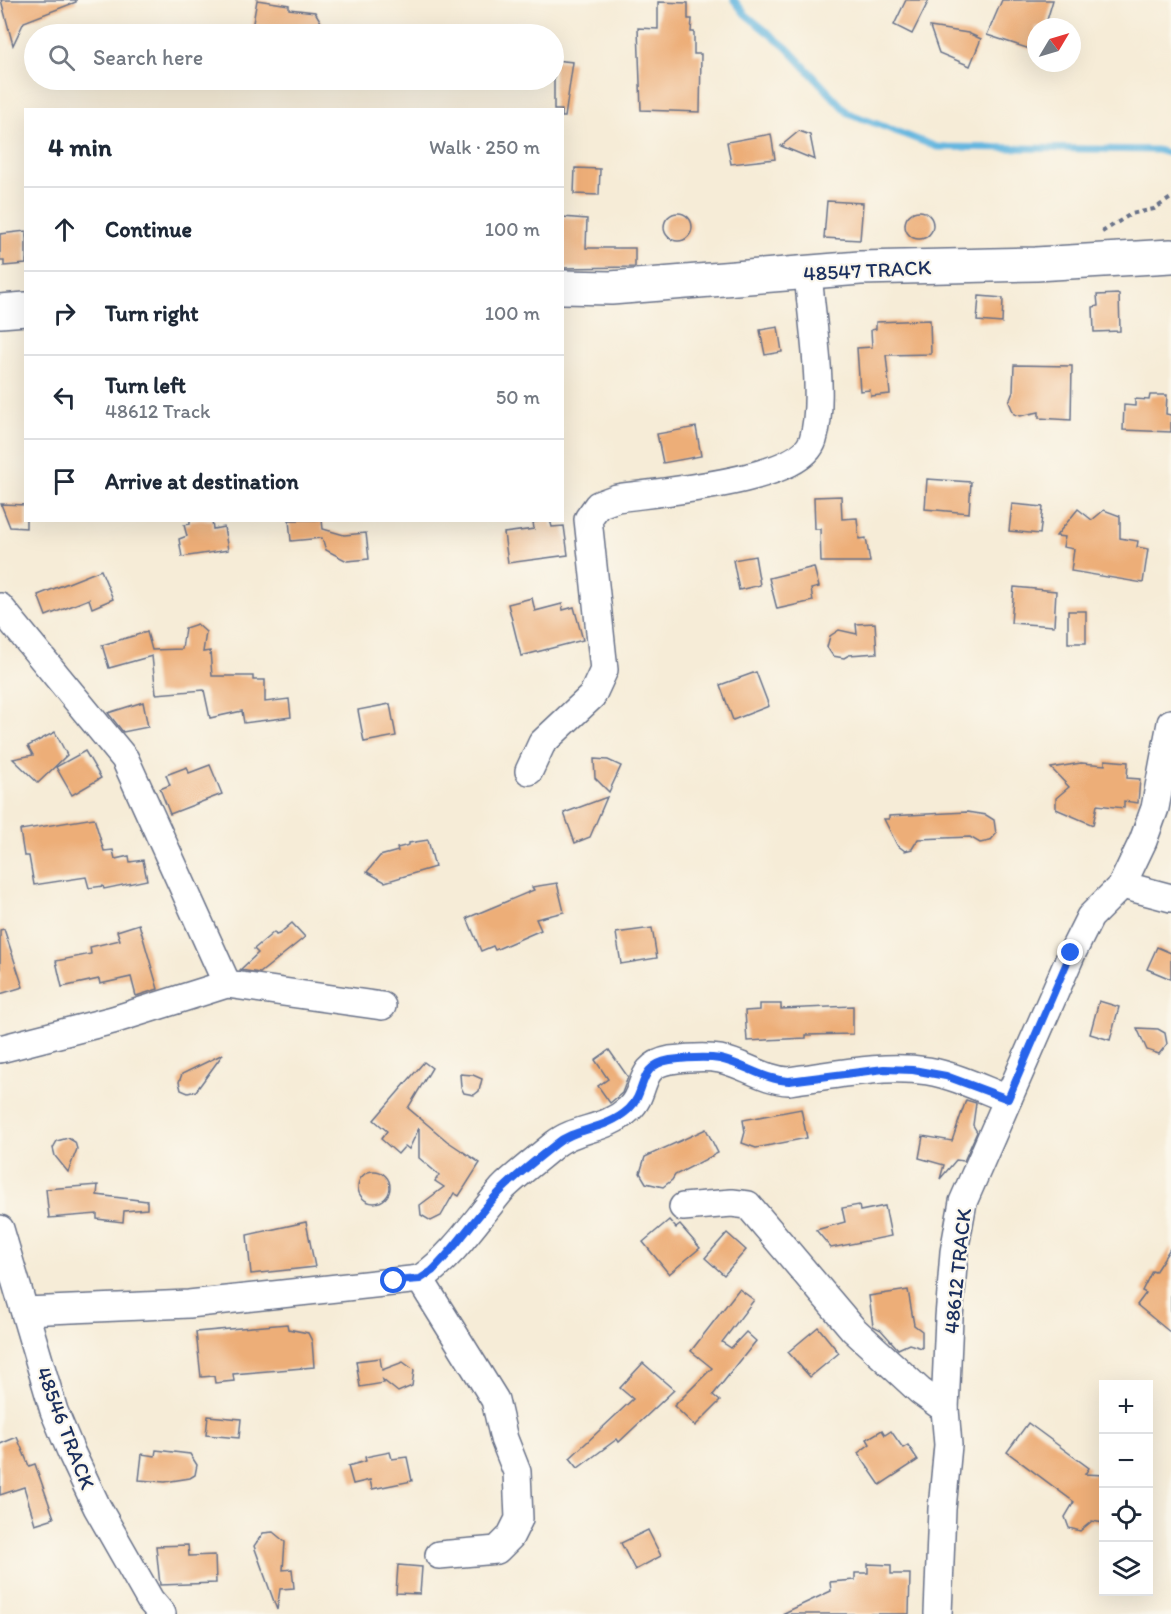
<!DOCTYPE html>
<html lang="en">
<head>
<meta charset="utf-8">
<style>
	body { margin:0; font-family:Itim,sans-serif; background:#f6f6f7; color:#1f2937 }
	.controls { position:absolute; right:18px; bottom:18px; display:grid; overflow:hidden; border-radius:0px; box-shadow:0 6px 24px #0002 }
	.controls button { width:54px; height:54px; display:grid; place-items:center; padding:0; border:0; border-bottom:2px solid #e0e1e3; background:#fff; color:#1f2937; font:30px sans-serif }
	.compass { position:absolute; left:1027px; top:18px; width:54px; height:54px; border-radius:50%; background:#fff; box-shadow:0 6px 24px #0002; rotate:52deg }
	.stop { position:absolute; width:18px; height:18px; margin:-14px; border:4px solid #2563eb; border-radius:50%; background:#fff }
	.stop.end { background:#2563eb; border-color:#fff; box-shadow:0 2px 6px #0008 }
	.list { margin:0; padding:0; list-style:none }
	h2 { display:flex; justify-content:space-between; align-items:center; height:78px; margin:0; padding:0 24px; font-size:26px }
	h2 small { font-size:20px; font-weight:400; color:#747a83 }
	.list li { display:grid; grid-template-columns:39px 1fr auto; gap:18px; align-items:center; box-sizing:border-box; height:84px; padding:0 24px; border-top:2px solid #e0e1e3 }
	.list b { display:block; font-size:22px; white-space:nowrap }
	.list p { margin:0; font-size:20px; white-space:nowrap; color:#747a83 }
	.list em { font-size:20px; font-style:normal; color:#747a83 }
	.icon { flex:none; width:33px; height:33px; fill:none; stroke:currentColor; stroke-width:2; stroke-linecap:round; stroke-linejoin:round }
	.map { position:relative; flex:none; width:1171px; height:1614px; overflow:hidden }
	.search { position:absolute; background:#fff; box-shadow:0 6px 24px #0002; left:24px; top:24px; width:540px; height:66px; display:flex; align-items:center; gap:15px; box-sizing:border-box; padding:0 21px; border-radius:33px; color:#747a83; font-size:22px }
	.panel { position:absolute; background:#fff; box-shadow:0 6px 24px #0002; left:24px; top:108px; width:540px; height:414px; border-radius:0px }
	.map>svg:first-child { display:block }
</style>
</head>
<body>
<div class="map">
<svg width="1171" height="1614" viewBox="0 0 1171 1614">
	<rect width="100%" height="100%" fill="#fbf7ec"/>
	<filter id="ink" filterUnits="userSpaceOnUse"><feTurbulence type="fractalNoise" baseFrequency=".0167" numOctaves="2"/><feDisplacementMap in="SourceGraphic" scale="12" xChannelSelector="R" yChannelSelector="G"/><feConvolveMatrix kernelMatrix="1 2 1 2 8 2 1 2 1" color-interpolation-filters="sRGB"/></filter>
	<filter id="wash" filterUnits="userSpaceOnUse"><feTurbulence type="fractalNoise" baseFrequency=".008" numOctaves="4" result="noise"/><feDisplacementMap in="SourceGraphic" scale="24" xChannelSelector="R" yChannelSelector="G"/><feGaussianBlur stdDeviation="1.35" result="paint"/><feColorMatrix in="noise" values="0 0 0 0 0 0 0 0 0 0 0 0 0 0 0 0 0 1.4 0 .05"/><feComposite in="paint" operator="in"/></filter>
	<g filter="url(#wash)">
		<rect width="100%" height="100%" fill="#f6ecd7"/>
		<g fill="none" stroke-linecap="round" stroke-linejoin="round">
			<polyline stroke="#63b6df" stroke-width="7" points="734,0 745,14 787,48 848,113 937,147 1157,150 1171,154"/>
		</g>
		<g id="blocks">
			<g fill="#edae78">
				<polygon points="1,0 76,0 76,2 24,22 13,45"/>
				<polygon points="257,0 289,5 289,9 315,12 324,27 296,34 251,34"/>
				<polygon points="906,0 929,0 912,34 894,25"/>
				<polygon points="1002,0 1053,0 1045,27 1036,27 1036,51 987,35"/>
				<polygon points="658,2 688,3 688,19 692,19 691,32 694,32 694,54 701,54 700,112 641,110 638,28 658,29"/>
				<polygon points="930,27 968,33 981,39 970,66 939,53"/>
				<polygon points="554,60 573,62 565,117 562,117 562,110 554,110"/>
				<polygon points="799,131 810,135 815,160 781,146"/>
				<polygon points="771,134 775,159 731,164 727,142"/>
				<polygon points="575,168 600,169 599,195 574,194"/>
				<polygon points="827,201 863,203 860,240 824,238"/>
				<circle cx="919" cy="225" r="14"/>
				<circle cx="678" cy="227" r="14"/>
				<polygon points="562,217 587,219 586,248 635,248 635,267 562,268"/>
				<polygon points="26,231 26,264 4,266 4,261 0,261 0,234"/>
				<polygon points="1119,294 1120,331 1094,332 1093,307 1098,306 1097,295"/>
				<polygon points="979,296 1003,298 1002,323 977,321"/>
				<polygon points="930,320 931,354 886,355 890,394 871,396 870,390 860,391 857,348 872,347 871,330 876,329 876,322"/>
				<polygon points="778,327 782,352 765,355 760,330"/>
				<polygon points="1014,365 1072,366 1071,420 1039,418 1039,412 1020,416 1014,414 1009,402 1013,392"/>
				<polygon points="1150,395 1167,395 1166,414 1171,415 1171,432 1123,430 1124,405 1135,406 1135,399 1149,400"/>
				<polygon points="696,427 701,456 663,463 657,434"/>
				<polygon points="927,479 971,482 969,513 925,509"/>
				<polygon points="841,496 842,519 857,518 859,539 866,538 870,562 821,562 820,529 815,529 814,497"/>
				<polygon points="1,504 26,505 26,528 10,527"/>
				<polygon points="1012,504 1043,507 1040,534 1009,531"/>
				<polygon points="1078,509 1092,520 1104,510 1120,516 1120,538 1138,541 1137,547 1148,549 1143,583 1071,571 1074,549 1063,547 1065,537 1056,536"/>
				<polygon points="190,520 212,520 213,529 224,527 228,550 182,557 179,539 187,536 184,525 190,524"/>
				<polygon points="289,520 322,520 323,529 344,535 366,533 369,559 347,561 326,550 322,538 291,541"/>
				<polygon points="550,520 552,527 564,526 568,555 508,563 504,533 534,529 533,522"/>
				<polygon points="755,556 760,585 739,590 733,560"/>
				<polygon points="814,567 819,587 811,589 813,601 777,609 769,578"/>
				<polygon points="101,570 113,599 92,608 89,599 46,616 38,595"/>
				<polygon points="1014,587 1056,591 1054,626 1011,623"/>
				<polygon points="532,598 535,611 562,604 563,610 574,607 583,640 521,656 508,604"/>
				<rect x="1068" y="611" width="18" height="32"/>
				<polygon points="875,623 877,653 849,655 844,658 833,656 827,647 830,636 839,630 857,634 856,624"/>
				<polygon points="197,624 206,632 203,652 210,651 212,676 253,676 253,680 265,680 265,702 289,699 291,717 244,723 242,711 210,718 204,690 156,694 152,656 109,668 102,645 147,632 152,650 182,649 185,628"/>
				<polygon points="756,672 769,706 733,720 720,685"/>
				<polygon points="143,702 148,727 123,732 108,713"/>
				<polygon points="390,704 396,736 364,742 358,710"/>
				<polygon points="55,732 67,755 38,783 13,759 33,755 28,746"/>
				<polygon points="85,751 101,778 72,795 56,767"/>
				<polygon points="594,759 608,760 621,766 609,792 595,778"/>
				<polygon points="1105,760 1128,762 1127,778 1140,779 1138,803 1124,801 1124,808 1097,805 1093,825 1056,809 1056,798 1069,787 1051,768 1081,763 1105,765"/>
				<polygon points="210,765 222,794 170,814 160,789 170,785 166,775 187,767 189,773"/>
				<polygon points="607,797 590,837 575,843 564,813"/>
				<polygon points="967,812 986,815 994,820 996,834 990,841 980,843 970,837 918,839 912,849 905,851 897,845 884,819 889,819 889,816"/>
				<polygon points="94,818 104,851 113,850 115,859 129,856 130,862 143,860 147,880 104,889 103,886 89,888 86,877 34,885 29,856 24,856 20,830"/>
				<polygon points="428,840 435,867 385,882 367,872 380,856 398,851 397,848 409,845 409,843"/>
				<polygon points="557,883 564,912 536,919 541,930 495,950 493,946 481,951 467,918 534,890 532,887"/>
				<polygon points="292,923 305,937 260,973 240,970 258,953 254,949 274,932 276,935 279,934"/>
				<polygon points="139,924 158,989 136,996 131,977 100,984 99,979 62,987 56,961 91,954 90,947 120,940 117,931"/>
				<polygon points="652,928 657,958 621,964 616,933"/>
				<polygon points="4,929 23,987 0,994 0,930"/>
				<polygon points="1157,947 1171,953 1171,979 1147,969"/>
				<polygon points="1099,1001 1119,1007 1110,1040 1090,1034"/>
				<polygon points="760,1004 781,1004 781,1009 853,1006 853,1034 806,1035 806,1038 747,1041 745,1011 760,1010"/>
				<polygon points="1137,1028 1158,1029 1165,1033 1167,1044 1159,1054 1147,1050"/>
				<polygon points="609,1050 628,1077 622,1093 610,1103 598,1086 608,1079 595,1060"/>
				<polygon points="223,1054 196,1091 188,1093 181,1090 179,1082 182,1074"/>
				<polygon points="424,1062 432,1068 408,1108 447,1141 480,1163 459,1196 454,1193 441,1216 431,1221 421,1215 420,1205 444,1187 435,1181 439,1175 419,1158 419,1128 409,1149 405,1146 398,1154 381,1139 387,1131 374,1120"/>
				<polygon points="460,1074 473,1075 482,1079 479,1091 474,1095 464,1093 461,1087"/>
				<polygon points="966,1100 976,1103 973,1125 977,1132 964,1161 956,1160 940,1179 944,1165 919,1158 923,1136 952,1141"/>
				<polygon points="801,1109 807,1138 756,1148 742,1143 745,1132 743,1120"/>
				<polygon points="706,1129 718,1153 675,1175 672,1180 663,1187 646,1183 640,1173 645,1157"/>
				<polygon points="68,1138 75,1142 77,1149 68,1172 55,1156 53,1148 57,1141"/>
				<circle cx="374" cy="1187" r="16"/>
				<polygon points="98,1185 97,1195 147,1201 147,1209 124,1211 123,1222 97,1219 97,1214 49,1218 46,1189"/>
				<polygon points="859,1205 860,1211 885,1206 891,1236 831,1248 816,1230 845,1222 842,1208"/>
				<polygon points="669,1220 676,1228 680,1225 700,1248 669,1274 643,1242"/>
				<polygon points="306,1222 315,1267 251,1274 247,1235"/>
				<polygon points="727,1233 746,1250 724,1275 705,1258"/>
				<polygon points="1171,1247 1171,1333 1137,1305 1146,1293 1142,1291 1152,1271 1155,1272"/>
				<polygon points="739,1289 754,1300 722,1342 731,1348 746,1332 756,1341 713,1395 720,1401 695,1426 674,1406 712,1368 691,1351"/>
				<polygon points="908,1290 914,1325 922,1331 922,1348 909,1344 898,1349 881,1330 873,1326 869,1296"/>
				<polygon points="287,1324 288,1329 308,1333 312,1341 314,1367 233,1374 234,1381 215,1383 214,1376 201,1377 196,1332"/>
				<polygon points="818,1327 839,1353 810,1377 788,1352"/>
				<polygon points="380,1358 382,1370 403,1362 414,1370 412,1386 398,1392 383,1380 384,1383 360,1387 356,1361"/>
				<polygon points="643,1363 674,1390 619,1442 617,1439 578,1468 570,1458 633,1399 620,1388"/>
				<polygon points="208,1416 241,1419 239,1438 206,1435"/>
				<polygon points="1028,1423 1089,1468 1085,1474 1104,1475 1104,1523 1092,1521 1080,1531 1069,1528 1065,1517 1074,1502 1007,1452"/>
				<polygon points="882,1430 885,1435 891,1431 903,1448 908,1445 918,1460 880,1485 858,1453 870,1444 867,1439"/>
				<polygon points="17,1437 29,1466 35,1464 54,1518 35,1524 24,1487 0,1495 0,1444"/>
				<polygon points="156,1450 190,1454 197,1465 195,1475 190,1478 165,1482 139,1480 142,1454 155,1456"/>
				<polygon points="390,1452 392,1459 407,1457 412,1481 372,1489 370,1480 353,1484 348,1466 366,1461 365,1457"/>
				<polygon points="648,1530 661,1556 635,1570 621,1543"/>
				<polygon points="273,1532 285,1542 283,1570 292,1569 294,1588 280,1589 277,1610 254,1546 263,1533"/>
				<polygon points="188,1545 189,1556 215,1555 216,1583 160,1585 156,1546"/>
				<polygon points="868,1564 891,1565 891,1574 910,1574 909,1614 782,1614 831,1591 830,1582 855,1580 855,1573 868,1573"/>
				<polygon points="398,1565 422,1567 420,1594 396,1593"/>
			</g>
		</g>
	</g>
	<g filter="url(#ink)">
		<use href="#blocks" fill-opacity="0" stroke="#687188" stroke-width="1.5"/>
		<g fill="none" stroke-linecap="round" stroke-linejoin="round">
			<defs>
				<g id="minor">
					<polyline points="0,607 125,759 227,984"/>
					<path d="M529 771 542 743 592 696 604 670 588 519 598 505 617 498C657 492 800 482 813 440 826 398 811 318 808 272"/>
					<polyline points="1122,885 1171,898"/>
					<polyline points="0,1049 113,1020 227,984 382,1006"/>
					<polyline points="683,1207 732,1203 748,1205 853,1329 920,1391 945,1409"/>
					<polyline points="0,1229 54,1411 72,1454 97,1507 150,1600 162,1614"/>
					<polyline points="420,1279 495,1400 504,1439 517,1472 519,1519 510,1537 497,1550 439,1555"/>
					<path d="M25 1311 189 1304 420 1279C453 1256 477 1219 503 1188 515 1176 541 1156 555 1144 576 1127 605 1131 629 1109 648 1092 636 1066 670 1060 686 1058 704 1056 720 1059 744 1064 764 1080 789 1081 835 1075 882 1064 928 1071 956 1076 982 1089 1008 1099"/>
					<polyline points="938,1614 942,1509 948,1445 945,1409 949,1318 954,1252 963,1202 1072,953 1090,917 1122,885 1143,841 1155,808 1171,723"/>
				</g>
				<g id="tertiary">
					<polyline points="562,287 611,288 860,268 1036,264 1171,256"/>
					<polyline points="0,311 26,309"/>
				</g>
			</defs>
			<use href="#minor" stroke="#687188" stroke-width="30"/>
			<use href="#tertiary" stroke="#687188" stroke-width="36"/>
			<polyline stroke="#687188" stroke-width="4" stroke-dasharray="4.5 4.5" stroke-linecap="butt" points="1102,232 1131,214 1154,209 1171,198"/>
			<use href="#minor" stroke="#fff" stroke-width="27"/>
			<use href="#tertiary" stroke="#fff" stroke-width="33"/>
		</g>
	</g>
	<g fill="none" stroke-linecap="round" stroke-linejoin="round" filter="url(#ink)">
		<path stroke="#2563eb" stroke-width="8" d="M394 1281 420 1279 432 1271C459 1245 479 1210 507 1185 522 1171 540 1157 556 1144 576 1127 605 1131 629 1109 648 1091 636 1066 670 1060 686 1058 704 1056 720 1059 744 1064 764 1080 789 1081L884 1069 913 1070 946 1076 1008 1099 1071 953"/>
	</g>
	<g text-anchor="middle" dominant-baseline="central" stroke-width="4.5" stroke-linejoin="round" paint-order="stroke">
		<g font-size="21" fill="#1b2f5e" stroke="#fbf7ec">
			<text transform="translate(867 270) rotate(-3)">48547 TRACK</text>
			<text transform="translate(957 1271) rotate(-84)">48612 TRACK</text>
			<text transform="translate(66 1428) rotate(69)">48546 TRACK</text>
		</g>
	</g>
</svg>
<div class="controls">
<button>+</button>
<button>−</button>
<button><svg class="icon" aria-label="locate" viewBox="0 0 24 24"><circle cx="12" cy="12" r="6"/><path d="M12 2v4M12 18v4M2 12h4M18 12h4"/></svg></button>
<button><svg class="icon" aria-label="layers" viewBox="0 0 24 24"><path d="M12 4l9 5-9 5-9-5zM3 14l9 5 9-5"/></svg></button>
</div>
<svg class="compass" viewBox="-18 -18 36 36"><path d="M0-13l5 13h-10z" fill="#e53935"/><path d="M0 13l5-13h-10z" fill="#747a83"/></svg>
<div class="stop" style="left:394px;top:1281px"></div>
<div class="stop end" style="left:1071px;top:953px"></div>
<div class="search"><svg class="icon" aria-label="search" viewBox="0 0 24 24"><circle cx="10" cy="10" r="6"/><path d="M15 15l6 6"/></svg>Search here</div>
<section class="panel">
<h2>4 min<small>Walk · 250 m</small></h2>
<ul class="list">
<li><svg class="icon" aria-label="ahead" viewBox="0 0 24 24"><path d="M12 20V5M6 11l6-6 6 6"/></svg><div><b>Continue</b></div><em>100 m</em></li>
<li><svg class="icon" aria-label="right" viewBox="0 0 24 24"><path d="M7 20v-9h11M14 6l5 5-5 5"/></svg><div><b>Turn right</b></div><em>100 m</em></li>
<li><svg class="icon" aria-label="left" viewBox="0 0 24 24"><path d="M17 20v-9H6M10 6l-5 5 5 5"/></svg><div><b>Turn left</b><p>48612 Track</p></div><em>50 m</em></li>
<li><svg class="icon" aria-label="arrive" viewBox="0 0 24 24"><path d="M6 21V4h12l-3 4 3 4H6"/></svg><div><b>Arrive at destination</b></div></li>
</ul>
</section>
</div>
</body>
</html>
